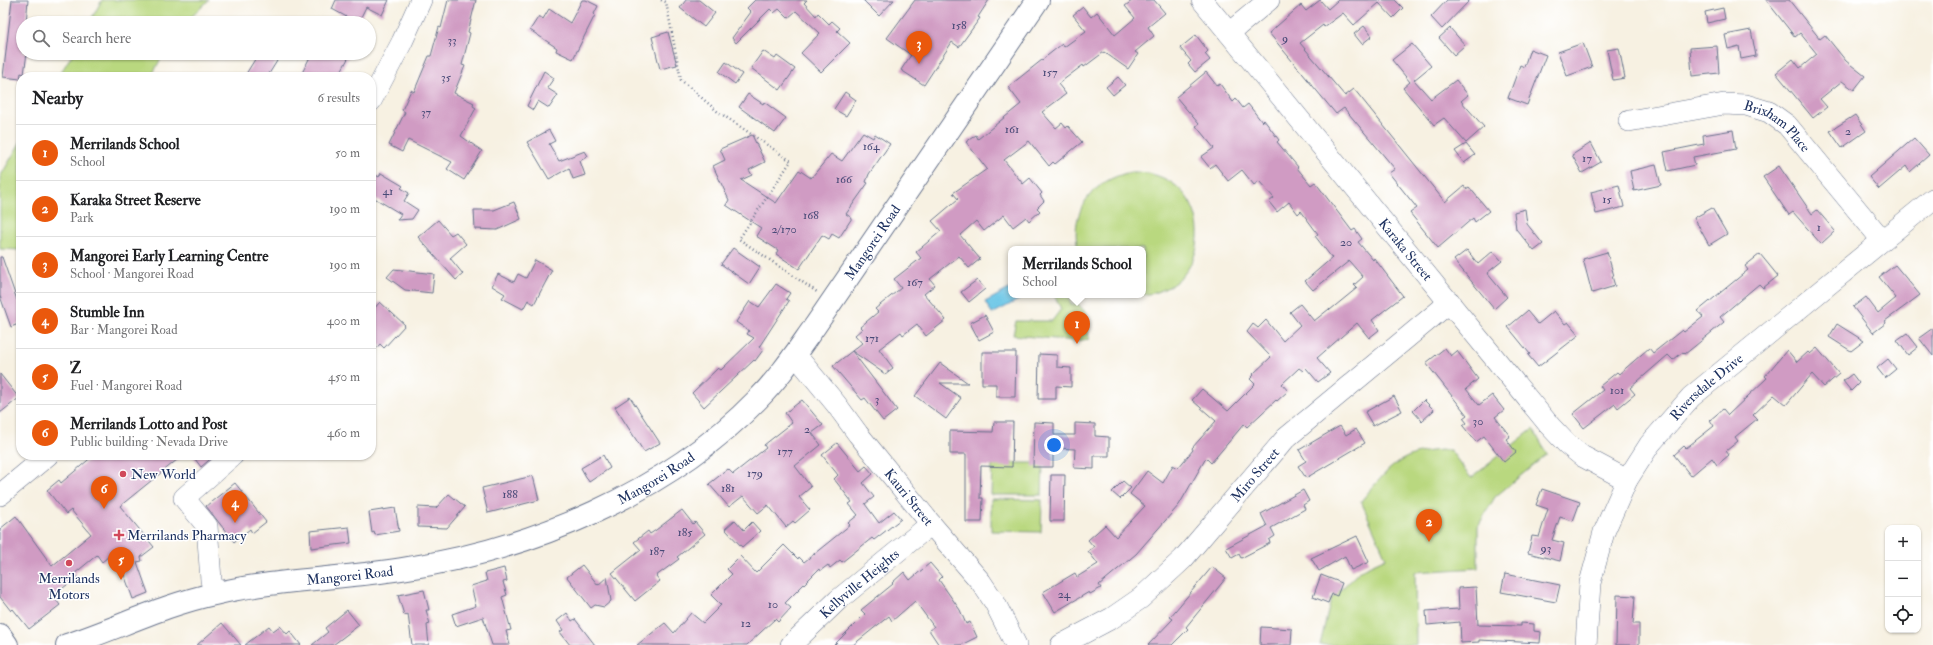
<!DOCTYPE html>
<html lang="en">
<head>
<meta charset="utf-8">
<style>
	body { margin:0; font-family:"IM FELL Double Pica",serif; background:#f6f6f6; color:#202124 }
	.controls { position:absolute; right:12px; bottom:12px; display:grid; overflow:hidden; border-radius:8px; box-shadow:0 1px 3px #0004 }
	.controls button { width:36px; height:36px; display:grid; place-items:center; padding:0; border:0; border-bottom:1px solid #e0e0e0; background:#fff; color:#202124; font:20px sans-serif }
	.you { position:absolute; left:1054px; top:445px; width:14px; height:14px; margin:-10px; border:3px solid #fff; border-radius:50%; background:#1a73e8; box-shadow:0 0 0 6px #1a73e833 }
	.badge { display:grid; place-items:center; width:26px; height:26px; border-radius:50%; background:#ea580c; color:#fff; font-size:13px; font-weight:700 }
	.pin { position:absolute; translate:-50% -33px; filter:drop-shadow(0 1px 2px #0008) }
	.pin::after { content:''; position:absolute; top:21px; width:14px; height:12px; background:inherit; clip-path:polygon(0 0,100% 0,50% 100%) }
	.popup { position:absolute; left:1008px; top:246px; width:138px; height:52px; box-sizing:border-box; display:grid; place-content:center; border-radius:8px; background:#fff; filter:drop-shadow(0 1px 3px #0005); font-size:13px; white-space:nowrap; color:#757577 }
	.popup b { font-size:15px; color:#202124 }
	.popup::after { content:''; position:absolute; left:50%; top:100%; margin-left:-8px; border:8px solid transparent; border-top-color:#fff }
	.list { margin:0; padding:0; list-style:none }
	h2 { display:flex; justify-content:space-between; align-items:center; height:52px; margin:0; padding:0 16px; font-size:17px }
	h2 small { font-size:13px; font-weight:400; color:#757577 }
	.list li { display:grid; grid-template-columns:26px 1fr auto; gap:12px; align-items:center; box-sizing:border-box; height:56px; padding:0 16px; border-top:1px solid #e0e0e0 }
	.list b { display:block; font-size:15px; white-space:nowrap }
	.list p { margin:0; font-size:13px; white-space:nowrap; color:#757577 }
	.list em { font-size:13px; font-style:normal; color:#757577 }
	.icon { flex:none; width:22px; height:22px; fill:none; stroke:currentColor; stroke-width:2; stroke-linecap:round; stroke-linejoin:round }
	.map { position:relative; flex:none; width:1933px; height:645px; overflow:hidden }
	.search { position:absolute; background:#fff; box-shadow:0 1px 3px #0004; left:16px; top:16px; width:360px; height:44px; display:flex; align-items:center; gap:10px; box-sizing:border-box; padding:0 14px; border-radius:22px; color:#757577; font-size:15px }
	.panel { position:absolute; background:#fff; box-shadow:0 1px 3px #0004; left:16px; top:72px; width:360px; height:388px; border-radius:16px }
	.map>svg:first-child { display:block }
</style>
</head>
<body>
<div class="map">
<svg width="1933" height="645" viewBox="0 0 1933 645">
	<rect width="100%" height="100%" fill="#fff"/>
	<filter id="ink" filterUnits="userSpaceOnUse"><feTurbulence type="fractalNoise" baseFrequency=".025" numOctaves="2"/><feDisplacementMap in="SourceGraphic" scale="8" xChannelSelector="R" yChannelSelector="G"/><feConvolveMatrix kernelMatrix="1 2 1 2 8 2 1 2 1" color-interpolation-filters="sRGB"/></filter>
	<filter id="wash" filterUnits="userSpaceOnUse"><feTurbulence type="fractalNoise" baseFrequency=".012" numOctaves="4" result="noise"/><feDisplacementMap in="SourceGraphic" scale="16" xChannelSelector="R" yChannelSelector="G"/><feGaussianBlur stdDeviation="0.9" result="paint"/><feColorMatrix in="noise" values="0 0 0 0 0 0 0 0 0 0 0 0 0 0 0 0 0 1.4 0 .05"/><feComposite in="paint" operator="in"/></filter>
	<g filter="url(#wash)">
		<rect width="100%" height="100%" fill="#f7f1e2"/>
		<g fill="#b9d87f" stroke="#6a846e">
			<polygon points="102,0 209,0 185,23 89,23"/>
			<polygon points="73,53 164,53 151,77 58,77"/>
			<polygon points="21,141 21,250 0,249 0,177"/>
			<path d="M1131 172C1221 170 1220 299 1131 295H1143V249H1078C1069 210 1093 180 1131 172Z"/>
			<polygon points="1054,295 1067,295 1071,304 1078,304 1087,314 1089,339 1076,341 1013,335 1016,321 1052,321 1061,309"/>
			<path d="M1533 429 1547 454 1495 497 1478 526V568L1415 572 1416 645H1320L1331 599 1362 569 1386 558 1361 501C1391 466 1400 450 1450 450L1471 478Z"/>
			<polygon points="992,463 1043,463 1042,495 991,495"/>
			<polygon points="991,499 1042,500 1041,532 991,531"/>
		</g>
		<polygon fill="#68c5e6" stroke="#427aa2" points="1011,288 1011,295 1023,295 1024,297 992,314 985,302"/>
		<g id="blocks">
			<g fill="#d09bc3">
				<polygon points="12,0 28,0 26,23 23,23 23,53 27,53 24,74 21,73 20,79 3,77"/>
				<polygon points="336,0 389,0 382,15 366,7 358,23 332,9"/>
				<polygon points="448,0 476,0 468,32 470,33 462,65 465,66 454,93 474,103 473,106 476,108 461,136 482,151 464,180 447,169 452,162 408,140 402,152 389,145 405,112 402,110 411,90 414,92 429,56 431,56 439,27 441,28"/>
				<polygon points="582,0 586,0 598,6 594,14 595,15 573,59 556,51 557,48 530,30 539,16 543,19 549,9 570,23"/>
				<polygon points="686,0 699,0 715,13 704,27 680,8"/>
				<polygon points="755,0 807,0 804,3 816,16 818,13 829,24 832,21 840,28 837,31 850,43 821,72 801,53 820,33 796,11 788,18 779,9 774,13 770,9 736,43 732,38 751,12 747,8"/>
				<polygon points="863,0 894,0 879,16"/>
				<polygon points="915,0 989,0 978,17 980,18 959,47 952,42 924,85 901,70 911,55 887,38"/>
				<polygon points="1133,0 1154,0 1165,13 1148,27 1154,36 1135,52 1138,54 1128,69 1104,52 1084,67 1083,65 1058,84 1066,94 1042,112 1056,128 1062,123 1066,128 1068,126 1082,142 1055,164 1053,162 1049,166 1029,141 1004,160 1023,184 1030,178 1042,193 1040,195 1044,201 1037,208 1040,211 1029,221 1026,217 1013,227 1004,215 984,231 976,221 960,235 980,259 969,268 959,256 930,279 935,285 924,294 946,320 926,336 917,324 903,335 901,332 879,349 893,368 885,374 852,351 862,343 855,335 862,329 860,327 878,312 875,309 901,288 894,279 921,258 916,252 941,231 932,221 958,199 953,193 987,169 966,142 976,135 978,139 1021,104 1008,87 1062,44 1064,47 1086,31 1073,15 1083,7 1091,17 1097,12 1115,35 1135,18 1125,6"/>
				<polygon points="1320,0 1328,9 1338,0 1395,0 1403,8 1393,18 1379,3 1354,25 1343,13 1324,27 1323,25 1300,43 1345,96 1354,89 1445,202 1464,186 1466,189 1469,187 1489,211 1475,222 1473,218 1438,248 1410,213 1417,208 1389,173 1395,169 1344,108 1336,114 1269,33 1301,5 1306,11"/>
				<polygon points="1447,0 1470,0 1442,29 1431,17"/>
				<polygon points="1766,0 1789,0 1820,39 1825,35 1846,61 1865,76 1854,90 1842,81 1820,99 1827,107 1813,118 1776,73 1793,59 1800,68 1817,54 1800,33 1795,37"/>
				<polygon points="1723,8 1725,19 1707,23 1705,12"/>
				<polygon points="1364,26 1372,36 1362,44 1354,34"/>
				<polygon points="1450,28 1465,45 1454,55 1439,38"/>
				<polygon points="1751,30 1756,56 1741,59 1739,46 1728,49 1725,35"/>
				<polygon points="668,32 677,65 660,69 652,37"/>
				<polygon points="1196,35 1208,51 1205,54 1210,60 1195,72 1188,64 1191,61 1180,48"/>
				<polygon points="1583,43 1592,67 1567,76 1558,52"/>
				<polygon points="1412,44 1431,66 1414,80 1431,99 1456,80 1468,95 1461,101 1484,127 1466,143 1444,118 1434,125 1403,88 1410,82 1392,60"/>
				<polygon points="1717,46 1719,73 1692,76 1690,48"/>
				<polygon points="1619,48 1625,78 1613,80 1607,50"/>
				<polygon points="1530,49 1546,55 1527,105 1508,98 1520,65 1524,67"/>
				<polygon points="763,51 775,59 777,56 795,69 780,90 751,68"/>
				<polygon points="259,53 282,53 267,77 244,77"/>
				<polygon points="312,53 351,53 338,77 300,77"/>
				<polygon points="726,62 742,74 735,84 719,72"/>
				<polygon points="544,71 554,78 547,88 558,95 549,108 538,101 533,110 527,106"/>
				<polygon points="1206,72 1217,86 1220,84 1233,102 1236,99 1243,108 1248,104 1262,122 1264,120 1279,140 1277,142 1298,167 1297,168 1311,185 1315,182 1352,231 1355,229 1362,239 1358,242 1373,260 1374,258 1403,296 1372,320 1379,330 1369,338 1357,323 1317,358 1330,373 1318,382 1306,368 1303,371 1299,368 1282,384 1288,391 1277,401 1276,400 1247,427 1244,424 1211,463 1206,458 1179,505 1136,554 1099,585 1101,588 1090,594 1089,592 1055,612 1043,592 1075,573 1077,577 1098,564 1088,551 1094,547 1088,540 1105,525 1116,537 1145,506 1130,494 1147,471 1163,483 1173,465 1178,468 1193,450 1192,448 1216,421 1192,400 1202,389 1228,411 1255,384 1250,379 1254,375 1253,374 1271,357 1247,332 1253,324 1258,328 1266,320 1283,341 1300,325 1290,312 1300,304 1314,321 1329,309 1330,310 1357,288 1354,285 1363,277 1349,261 1313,290 1305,281 1332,258 1315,236 1318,234 1301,211 1298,214 1289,202 1277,212 1269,202 1274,198 1259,181 1254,185 1242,170 1228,181 1215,164 1210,168 1201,157 1214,148 1196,126 1199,124 1176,97"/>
				<polygon points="1118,77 1125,85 1113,95 1106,87"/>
				<polygon points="845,92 856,100 846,116 834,109"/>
				<polygon points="748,94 763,104 764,102 786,118 775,133 739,107"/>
				<polygon points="1855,115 1866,131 1842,148 1830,131"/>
				<polygon points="549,130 555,141 549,144 559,161 585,151 588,156 580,161 585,175 573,179 569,168 549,179 527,142"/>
				<polygon points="1733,130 1736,149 1693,157 1695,165 1668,171 1664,152 1704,144 1703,135"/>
				<polygon points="863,132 873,138 875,134 890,144 869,174 866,182 868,183 846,214 852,218 839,238 832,234 829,239 822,235 799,269 776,254 778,250 756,236 761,228 726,205 729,200 713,166 725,160 720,149 752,135 765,162 749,170 752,175 741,180 776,203 799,170 811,178 831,154 842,161"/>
				<polygon points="1914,138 1929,155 1910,172 1906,166 1879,189 1869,177"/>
				<polygon points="1591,143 1601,162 1582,173 1572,155"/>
				<polygon points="1466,144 1475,155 1464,163 1455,151"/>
				<polygon points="1656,165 1661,185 1634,191 1630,171"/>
				<polygon points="1779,166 1812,214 1817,210 1835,231 1821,244 1793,212 1789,215 1763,177"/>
				<polygon points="371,172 379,177 381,173 403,186 401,188 409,193 404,201 418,210 412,219 397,220 401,214 371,196"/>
				<polygon points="1619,185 1624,207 1596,214 1591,192"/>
				<polygon points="514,202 521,219 497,230 475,229 474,210 494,210"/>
				<polygon points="1712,208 1727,234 1709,245 1694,218"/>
				<polygon points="1525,209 1527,224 1543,244 1534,251 1516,229 1514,212"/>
				<polygon points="438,220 451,235 456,232 466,244 450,258 463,274 456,280 418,237"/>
				<polygon points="733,248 760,267 749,284 721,264"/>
				<polygon points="1467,250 1478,264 1493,251 1502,261 1487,273 1507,297 1494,309 1454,260"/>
				<polygon points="1607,252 1614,276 1612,276 1615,286 1592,293 1583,259"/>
				<polygon points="1760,254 1778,276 1763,288 1759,284 1720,317 1724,322 1695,346 1685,354 1683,352 1673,360 1668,355 1630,388 1635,394 1618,408 1615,404 1584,428 1573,414 1603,390 1600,386 1617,372 1619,374 1649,348 1653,353 1682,330 1684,332 1703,317 1698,311 1748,270 1745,266"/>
				<polygon points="0,257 2,257 17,300 21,299 21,323 11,327 0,296"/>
				<polygon points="535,260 552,270 534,304 528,300 523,309 502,298 505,294 492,286 498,274 514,282 518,274 526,278"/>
				<polygon points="1895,265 1920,295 1885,321 1886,323 1873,333 1853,307 1866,297 1878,313 1896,298 1879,277"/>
				<polygon points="394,269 434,274 432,293 405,290 387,277"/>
				<polygon points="977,280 985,289 969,302 961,292"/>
				<polygon points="776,284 790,293 786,299 789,301 759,347 763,350 755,361 754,360 704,407 692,393 718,368 721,370 754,338 747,334 749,331 736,322 750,301 759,307"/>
				<polygon points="380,302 405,325 384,348 380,344 371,354 371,312"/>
				<polygon points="1527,311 1538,324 1554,311 1565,324 1568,322 1579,335 1538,367 1528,355 1530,354 1508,327"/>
				<polygon points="985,315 994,332 979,340 970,323"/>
				<polygon points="1837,324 1864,341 1851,351 1829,337"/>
				<polygon points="1933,328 1933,356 1919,338"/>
				<polygon points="1907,333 1918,347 1908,355 1897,340"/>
				<polygon points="1445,348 1451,356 1457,351 1478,379 1466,389 1479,405 1492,395 1504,410 1495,417 1510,436 1506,439 1516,452 1504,462 1484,436 1476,442 1463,426 1467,423 1463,418 1467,415 1426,363"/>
				<polygon points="1817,348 1839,374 1824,387 1812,374 1786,405 1774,395 1753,415 1757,419 1735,437 1738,441 1726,451 1729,455 1717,465 1712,458 1691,476 1674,455 1684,446 1686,448 1714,426 1710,420 1723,409 1728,415 1767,378 1765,376 1787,350 1797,362 1808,352 1810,354"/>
				<polygon points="852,351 897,410 883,421 865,398 862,400 833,366"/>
				<polygon points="982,352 1016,352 1015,397 996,397 996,384 982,384"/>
				<polygon points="1039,354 1057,355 1057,367 1071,368 1071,387 1056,386 1056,399 1038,399"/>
				<polygon points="1888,359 1896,369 1885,378 1877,368"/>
				<polygon points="940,363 968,383 940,383 961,398 946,419 915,396"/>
				<polygon points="0,374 19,398 0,413"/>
				<polygon points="1852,374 1859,383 1851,391 1843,381"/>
				<polygon points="1394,396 1402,411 1373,426 1365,412"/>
				<polygon points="630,397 660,443 644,452 615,407"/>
				<polygon points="802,400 823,425 812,433 821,445 795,466 811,487 799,497 810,510 795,523 793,521 786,527 768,505 758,513 743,496 729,507 709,484 728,469 733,474 766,448 764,445 792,423 785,413"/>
				<polygon points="1424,400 1434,410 1422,421 1413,411"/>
				<polygon points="994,422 1013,422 1012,467 981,466 980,498 983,498 982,522 966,522 966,454 950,454 950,431 993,432"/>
				<polygon points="1034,422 1054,423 1054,435 1075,435 1075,423 1095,424 1095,436 1109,437 1109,456 1094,456 1094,469 1074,468 1075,449 1053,448 1053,467 1033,467"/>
				<polygon points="1340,426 1346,435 1356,429 1365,443 1306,478 1298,466 1306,461 1299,450"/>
				<polygon points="837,443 860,471 866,466 873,474 863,483 874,497 865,504 879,523 894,511 901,519 874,540 872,538 842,562 840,560 830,568 828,565 820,571 819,569 785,603 791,608 778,622 775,619 747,645 637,645 665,623 674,633 691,613 703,623 721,605 711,595 732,574 727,569 740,556 756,573 784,545 798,559 799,557 804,562 850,525 848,523 858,515 849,504 852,502 834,479 838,475 822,455"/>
				<polygon points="94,455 183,455 120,506 154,547 141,557 142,561 137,562 148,593 133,599 117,555 111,560 109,556 102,562 97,555 74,574 77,577 58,592 61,596 56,600 60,605 29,629 13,609 11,611 0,597 0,529 16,516 52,566 91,534 71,510 66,514 47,490 59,480 61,483"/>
				<polygon points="192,455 215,455 201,467"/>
				<polygon points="603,455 610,468 589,482 581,468"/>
				<polygon points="1051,475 1065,475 1064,521 1050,521"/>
				<polygon points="533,476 539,500 488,513 482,488"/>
				<polygon points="1123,481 1131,488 1120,499 1112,492"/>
				<polygon points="235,483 266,522 252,533 250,529 234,542 206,506"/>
				<polygon points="1542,489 1580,502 1573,521 1560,517 1552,540 1564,543 1560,561 1528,553 1532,536 1539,537 1548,509 1536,505"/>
				<polygon points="1303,490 1309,501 1303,505 1305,509 1271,528 1275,536 1269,540 1270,543 1241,558 1239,554 1232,558 1226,548 1267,526 1261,514"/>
				<polygon points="449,494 465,507 447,528 418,527 418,507 436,508"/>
				<polygon points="395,508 399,531 375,535 374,532 372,533 369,512"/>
				<polygon points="682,510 693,524 695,522 705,534 677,557 679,559 656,576 660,581 635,601 612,573 641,550 634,542 648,531 650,534 656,530"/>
				<polygon points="735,520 744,530 752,522 760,531 742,547 725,529"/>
				<polygon points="349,527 351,543 311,548 310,531"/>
				<polygon points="1357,536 1369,562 1351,570 1345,556 1319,571 1311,558"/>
				<polygon points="930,563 942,577 939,580 960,610 966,624 970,622 977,637 961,645 939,645 929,630 934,627 915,601 892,621 889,616 853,645 834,645 865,614 861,610 893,584 892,583 904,572 910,580"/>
				<polygon points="582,565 598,585 607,577 611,601 604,607 595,605 591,608 567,577"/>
				<polygon points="1212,567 1226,578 1186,627 1188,629 1172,645 1148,645 1173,619 1170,617"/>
				<polygon points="504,568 507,581 503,582 507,595 502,597 511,630 506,631 510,645 492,645 483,617 456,626 452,614 476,606 471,586 487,581 485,573"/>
				<polygon points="1505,574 1560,585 1556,602 1501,592"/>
				<polygon points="1321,575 1342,583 1337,596 1332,594 1328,603 1313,597"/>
				<polygon points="1476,587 1478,625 1521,626 1521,623 1534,624 1534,631 1541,632 1540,643 1479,640 1479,642 1461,643 1460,622 1427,625 1426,611 1459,609 1458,588"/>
				<polygon points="424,590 429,610 426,610 430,624 427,625 429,645 412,645 408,614 404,615 398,595"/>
				<polygon points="1617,595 1635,596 1633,624 1639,624 1639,645 1616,645"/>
				<polygon points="347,610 359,625 333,645 312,645 328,632 325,628"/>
				<polygon points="567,613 572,621 575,619 595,645 570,645 560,632 563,630 557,621"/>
				<polygon points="222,623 241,645 197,645"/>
				<polygon points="269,626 273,631 280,626 287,634 290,631 301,645 245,645"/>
				<polygon points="1261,627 1292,629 1291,645 1260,645"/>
			</g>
		</g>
	</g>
	<g filter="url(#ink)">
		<use href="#blocks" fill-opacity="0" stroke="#68738c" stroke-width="1"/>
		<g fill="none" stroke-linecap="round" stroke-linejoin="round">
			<defs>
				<g id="minor">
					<path id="s1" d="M1202 0 1550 426 1567 444 1582 456 1627 480"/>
					<polyline points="1229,33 1269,0"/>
					<polyline points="371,101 402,42 421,0"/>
					<path id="s2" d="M1629 121 1724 104 1746 105 1769 112 1787 125 1882 240"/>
					<path id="s3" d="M793 356 803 364 836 404 858 434 931 524 981 582 995 603 1016 645"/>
					<polyline points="0,495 48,455"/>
					<polyline points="214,594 211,580 207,526 184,498 233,455"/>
					<path id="s4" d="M791 645 838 600 931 524"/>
					<path id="s5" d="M1061 645 1112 618 1141 598 1183 559 1286 438 1450 302"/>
					<path id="s6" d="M1586 645 1590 583 1604 532 1627 480 1650 444 1691 397 1933 199"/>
				</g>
				<g id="major">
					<polyline points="0,635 7,645"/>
					<path id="s7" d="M67 645C116 629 163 605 214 594 276 579 340 579 402 569 531 550 667 493 758 399 780 377 797 351 815 326L1038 0"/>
				</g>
			</defs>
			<use href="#minor" stroke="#68738c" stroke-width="22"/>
			<use href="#major" stroke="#68738c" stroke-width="24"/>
			<polyline stroke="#68738c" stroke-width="2.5" stroke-dasharray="1 3" stroke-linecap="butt" points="661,0 666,2 681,80 717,111 791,161 739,239 817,292"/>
			<use href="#minor" stroke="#fff" stroke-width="21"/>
			<use href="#major" stroke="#fff" stroke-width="22"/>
		</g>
	</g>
	<g fill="#d1495b" stroke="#fff" stroke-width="1.5">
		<circle cx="123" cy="474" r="4"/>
		<path d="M117 529h4v4h4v4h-4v4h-4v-4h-4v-4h4z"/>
		<circle cx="69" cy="563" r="4"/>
	</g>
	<g text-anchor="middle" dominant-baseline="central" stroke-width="3" stroke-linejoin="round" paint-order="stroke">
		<g font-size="12" fill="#484a77">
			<text x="959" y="25">158</text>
			<text x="1285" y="38">9</text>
			<text x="452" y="40">33</text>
			<text x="1050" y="72">157</text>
			<text x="446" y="77">35</text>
			<text x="426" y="112">37</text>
			<text x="1012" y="129">161</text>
			<text x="1848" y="131">2</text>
			<text x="871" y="146">164</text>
			<text x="1587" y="158">17</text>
			<text x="844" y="179">166</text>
			<text x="388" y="191">41</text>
			<text x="1607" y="199">15</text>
			<text x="811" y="215">168</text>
			<text x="1819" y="227">1</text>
			<text x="784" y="229">2/170</text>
			<text x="1346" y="242">20</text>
			<text x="915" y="282">167</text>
			<text x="872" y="338">171</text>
			<text x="1617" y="390">101</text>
			<text x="877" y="399">3</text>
			<text x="1478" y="421">30</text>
			<text x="807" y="429">2</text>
			<text x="785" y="451">177</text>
			<text x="755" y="473">179</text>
			<text x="728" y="488">181</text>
			<text x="510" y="494">188</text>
			<text x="685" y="532">185</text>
			<text x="1546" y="548">93</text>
			<text x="657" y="551">187</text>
			<text x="1064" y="594">24</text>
			<text x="773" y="604">10</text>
			<text x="746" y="623">12</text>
		</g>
		<g font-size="14" fill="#1b2f5e" stroke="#fff">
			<text stroke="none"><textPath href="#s2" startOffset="157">Brixham Place</textPath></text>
			<text stroke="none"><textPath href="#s7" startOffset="941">Mangorei Road</textPath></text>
			<text stroke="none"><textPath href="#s1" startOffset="322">Karaka Street</textPath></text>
			<text stroke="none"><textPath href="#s6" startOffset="295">Riversdale Drive</textPath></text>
			<text stroke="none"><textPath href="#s5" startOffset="261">Miro Street</textPath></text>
			<text stroke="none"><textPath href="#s7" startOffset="617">Mangorei Road</textPath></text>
			<text stroke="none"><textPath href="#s3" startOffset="183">Kauri Street</textPath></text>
			<text stroke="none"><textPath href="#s7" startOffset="293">Mangorei Road</textPath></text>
			<text stroke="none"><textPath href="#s4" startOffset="92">Kellyville Heights</textPath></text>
		</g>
		<g font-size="14" fill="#1b2f5e" stroke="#fff" text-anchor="start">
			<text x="131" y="474">New World</text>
			<text x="127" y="535">Merrilands Pharmacy</text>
			<text x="69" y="578" text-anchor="middle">Merrilands<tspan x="69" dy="16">Motors</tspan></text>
		</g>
	</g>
</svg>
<div class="controls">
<button>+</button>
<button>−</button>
<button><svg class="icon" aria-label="locate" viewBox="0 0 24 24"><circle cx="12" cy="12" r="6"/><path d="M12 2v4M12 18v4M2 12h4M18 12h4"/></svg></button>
</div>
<div class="you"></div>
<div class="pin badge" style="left:1077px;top:344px">1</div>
<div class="popup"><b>Merrilands School</b>School</div>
<div class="pin badge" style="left:1429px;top:542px">2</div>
<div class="pin badge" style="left:919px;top:64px">3</div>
<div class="pin badge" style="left:235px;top:523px">4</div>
<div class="pin badge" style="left:121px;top:580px">5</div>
<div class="pin badge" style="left:104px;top:509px">6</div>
<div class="search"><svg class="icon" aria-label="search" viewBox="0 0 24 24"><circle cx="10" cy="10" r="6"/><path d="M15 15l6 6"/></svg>Search here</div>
<section class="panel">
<h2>Nearby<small>6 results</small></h2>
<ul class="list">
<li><span class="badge">1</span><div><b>Merrilands School</b><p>School</p></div><em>50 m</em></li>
<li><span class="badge">2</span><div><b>Karaka Street Reserve</b><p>Park</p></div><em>190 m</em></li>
<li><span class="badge">3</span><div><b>Mangorei Early Learning Centre</b><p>School · Mangorei Road</p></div><em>190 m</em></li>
<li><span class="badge">4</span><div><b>Stumble Inn</b><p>Bar · Mangorei Road</p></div><em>400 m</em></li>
<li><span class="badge">5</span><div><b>Z</b><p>Fuel · Mangorei Road</p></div><em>450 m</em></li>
<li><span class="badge">6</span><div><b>Merrilands Lotto and Post</b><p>Public building · Nevada Drive</p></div><em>460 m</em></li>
</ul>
</section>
</div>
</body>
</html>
